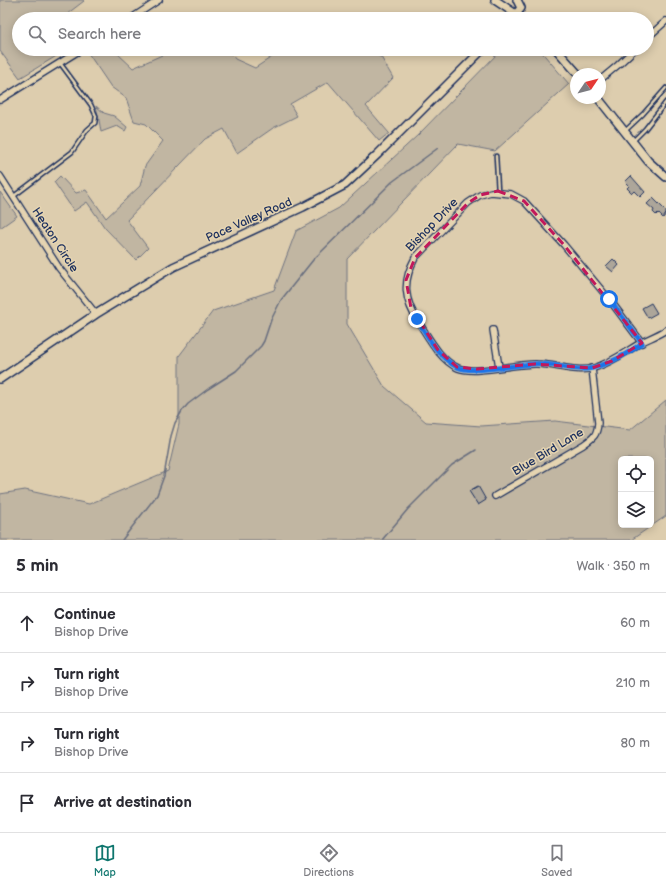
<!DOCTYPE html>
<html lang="en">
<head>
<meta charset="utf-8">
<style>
	body { margin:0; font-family:"Balsamiq Sans",sans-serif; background:#f2f2f3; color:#2b2b33 }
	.controls { position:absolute; right:12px; bottom:12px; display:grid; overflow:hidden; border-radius:6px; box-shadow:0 2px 10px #0003 }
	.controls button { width:36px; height:36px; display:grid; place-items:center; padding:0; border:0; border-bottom:1px solid #e1e1e2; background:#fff; color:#2b2b33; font:20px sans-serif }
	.compass { position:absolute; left:570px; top:68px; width:36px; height:36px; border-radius:50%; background:#fff; box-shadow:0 2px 10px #0003; rotate:55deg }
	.stop { position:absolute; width:12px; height:12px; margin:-9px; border:3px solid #1a73e8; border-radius:50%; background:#fff }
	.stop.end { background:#1a73e8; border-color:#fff; box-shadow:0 1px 4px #0008 }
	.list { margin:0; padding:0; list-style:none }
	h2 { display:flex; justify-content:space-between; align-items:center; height:52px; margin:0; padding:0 16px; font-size:17px }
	h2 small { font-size:13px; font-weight:400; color:#7c7c81 }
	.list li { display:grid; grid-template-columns:26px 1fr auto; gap:12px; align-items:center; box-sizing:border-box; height:60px; padding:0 16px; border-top:1px solid #e1e1e2 }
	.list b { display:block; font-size:15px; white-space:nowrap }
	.list p { margin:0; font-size:13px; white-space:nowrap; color:#7c7c81 }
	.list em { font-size:13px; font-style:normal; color:#7c7c81 }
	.icon { flex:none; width:22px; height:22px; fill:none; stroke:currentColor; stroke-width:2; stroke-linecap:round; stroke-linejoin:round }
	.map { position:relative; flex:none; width:666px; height:540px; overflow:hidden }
	.search { position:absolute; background:#fff; box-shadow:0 2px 10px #0003; left:12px; right:12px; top:12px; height:44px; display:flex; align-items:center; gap:10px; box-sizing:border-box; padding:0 14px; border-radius:22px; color:#7c7c81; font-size:15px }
	.sheet { height:292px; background:#fff }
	nav { display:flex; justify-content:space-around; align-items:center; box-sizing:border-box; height:56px; border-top:1px solid #e1e1e2; background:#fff; font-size:11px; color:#7c7c81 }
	nav a { display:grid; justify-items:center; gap:2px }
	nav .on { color:#0f766e }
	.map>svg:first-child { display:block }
</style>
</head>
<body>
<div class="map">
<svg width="666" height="540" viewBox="0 0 666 540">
	<rect width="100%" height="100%" fill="#ddcdae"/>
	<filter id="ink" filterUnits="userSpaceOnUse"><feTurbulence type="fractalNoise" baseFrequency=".025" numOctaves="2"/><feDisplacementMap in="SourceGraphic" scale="8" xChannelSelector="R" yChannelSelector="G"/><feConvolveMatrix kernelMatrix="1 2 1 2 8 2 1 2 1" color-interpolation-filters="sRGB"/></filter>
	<g filter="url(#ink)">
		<g fill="#c1b6a2" stroke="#6e7280" fill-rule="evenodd">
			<polygon points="0,0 83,0 84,1 63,17 64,19 19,19 19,49 68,49 20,78 0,51"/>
			<polygon points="95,49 115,49 117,53 133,68 171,51 180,49 228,49 235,59 255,68 284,49 363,49 381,57 393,78 366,106 389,133 379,141 328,82 290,104 297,116 273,128 237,153 224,129 205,139 127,220 148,248 136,260 105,228 87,202 74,211 54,182 60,176 76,193 86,190 106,218 140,186 145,166 163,141 146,124 134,121 126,98 111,87 88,53"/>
			<path d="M502 49H539L569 84 495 151 458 144 347 259V324L384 386 426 422 481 426 555 421 630 430 666 400V516L631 540H0V494L25 490 89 504 168 471 179 424V356L213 311 274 290 296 231 339 208 418 135ZM621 459H651V525H621Z"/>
			<polygon points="96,106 104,113 114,116 127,127 125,131 117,126 101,132 99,120"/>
			<polygon points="0,192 17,216 0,228"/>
		</g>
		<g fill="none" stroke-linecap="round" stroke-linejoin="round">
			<g stroke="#676d7e" stroke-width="1.5">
				<polyline points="122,540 157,495 164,476 171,436 175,423 182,411 188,404 208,389 236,371 261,346 264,341 271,320 281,300 313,260 392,182 438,148"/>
				<polyline points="382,540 408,509 452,465 476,450"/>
			</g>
		</g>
		<g fill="#ada69a" stroke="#1b2f5e">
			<polygon points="631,176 645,192 640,197 634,191 632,193 627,188 629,186 625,182"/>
			<polygon points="653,198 666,211 666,214 663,218 658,213 656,215 653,212 654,210 647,204"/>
			<polygon points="613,259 619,265 613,272 606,266"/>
			<polygon points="651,303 657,313 648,318 642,308"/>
			<polygon points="478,486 486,500 478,505 469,491"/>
		</g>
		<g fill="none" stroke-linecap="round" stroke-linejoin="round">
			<defs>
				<g id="lane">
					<polyline points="625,131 643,114 666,88"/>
					<polyline points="633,141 645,129 666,102"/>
					<polyline points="496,156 498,191"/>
					<polyline points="14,196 72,152 87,130 95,123 96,116 91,105 60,63"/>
				</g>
				<g id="street">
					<polyline points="130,19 159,0"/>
					<polyline points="647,38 666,21"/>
					<polyline points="600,80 618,65 635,49"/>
					<polyline points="0,100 82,49"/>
					<polyline points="0,176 59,268 96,314"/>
					<polyline points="493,330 499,367"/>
					<path d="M642 343 609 299 564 245 524 201 511 194 491 192 480 195 468 203 415 258C402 282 404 300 419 323 429 338 440 360 458 368 475 375 517 363 537 364 555 364 576 373 594 368 613 362 625 352 642 342 650 338 658 335 666 330"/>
					<path d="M495 496 583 445C593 438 597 436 598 423L592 368"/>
				</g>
				<g id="secondary">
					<polyline points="495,0 523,19"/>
					<polyline points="512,19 521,8 517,0"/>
					<polyline points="556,49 578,74"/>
					<polyline points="598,98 648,161 666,177"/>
					<polyline points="0,379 96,314 173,267 303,207 345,185 378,154 483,49"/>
				</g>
			</defs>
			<use href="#lane" stroke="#1b2f5e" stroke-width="5.5"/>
			<use href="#street" stroke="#1b2f5e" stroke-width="8"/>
			<use href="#secondary" stroke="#1b2f5e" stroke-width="10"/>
			<use href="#lane" stroke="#e5d4b1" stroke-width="2.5"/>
			<use href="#street" stroke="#e5d4b1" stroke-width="5.5"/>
			<use href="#secondary" stroke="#e5d4b1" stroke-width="7"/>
		</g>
	</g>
	<g fill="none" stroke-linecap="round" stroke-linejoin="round" filter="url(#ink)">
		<path stroke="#1a73e8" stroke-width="5" d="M417 319C427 336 439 358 457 367 471 374 516 365 533 364 553 362 574 373 593 368 611 363 628 354 642 343L609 299"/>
	</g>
	<path fill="none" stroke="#c2185b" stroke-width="3" stroke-dasharray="8 5" stroke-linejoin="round" d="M498 191 524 201 564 245 642 343 612 361 592 368 535 364 477 369 457 367 438 350 411 308 406 280 415 258 468 203 480 195Z"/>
	<g text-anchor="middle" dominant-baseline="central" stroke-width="3" stroke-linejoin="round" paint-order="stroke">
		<g font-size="12" fill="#1b2f5e" stroke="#e5d4b1">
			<text transform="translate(249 220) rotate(-24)">Pace Valley Road</text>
			<text transform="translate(432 225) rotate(-46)">Bishop Drive</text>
			<text transform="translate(55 240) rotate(57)">Heaton Circle</text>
			<text transform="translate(548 452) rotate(-31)">Blue Bird Lane</text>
		</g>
	</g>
</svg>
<div class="controls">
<button><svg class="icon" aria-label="locate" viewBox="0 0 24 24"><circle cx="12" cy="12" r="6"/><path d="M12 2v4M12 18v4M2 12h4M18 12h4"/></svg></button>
<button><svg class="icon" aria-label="layers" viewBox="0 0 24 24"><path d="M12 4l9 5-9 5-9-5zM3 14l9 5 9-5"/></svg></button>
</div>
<svg class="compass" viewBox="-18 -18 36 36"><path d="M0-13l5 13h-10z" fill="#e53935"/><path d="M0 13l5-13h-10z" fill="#7c7c81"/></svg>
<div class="stop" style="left:609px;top:299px"></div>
<div class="stop end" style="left:417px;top:319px"></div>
<div class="search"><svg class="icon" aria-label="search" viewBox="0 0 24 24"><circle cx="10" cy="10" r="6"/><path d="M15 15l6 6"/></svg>Search here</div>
</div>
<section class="sheet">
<h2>5 min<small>Walk · 350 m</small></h2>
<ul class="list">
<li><svg class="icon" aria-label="ahead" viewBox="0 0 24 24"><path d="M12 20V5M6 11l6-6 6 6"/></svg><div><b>Continue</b><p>Bishop Drive</p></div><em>60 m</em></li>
<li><svg class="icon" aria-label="right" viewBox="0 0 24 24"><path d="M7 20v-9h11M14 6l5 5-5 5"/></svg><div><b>Turn right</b><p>Bishop Drive</p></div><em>210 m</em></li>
<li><svg class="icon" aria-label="right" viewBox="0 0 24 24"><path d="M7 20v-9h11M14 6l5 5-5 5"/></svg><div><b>Turn right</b><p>Bishop Drive</p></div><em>80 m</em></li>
<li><svg class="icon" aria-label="arrive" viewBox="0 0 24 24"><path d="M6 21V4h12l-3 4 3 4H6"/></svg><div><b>Arrive at destination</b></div></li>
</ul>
</section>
<nav>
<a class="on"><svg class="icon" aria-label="map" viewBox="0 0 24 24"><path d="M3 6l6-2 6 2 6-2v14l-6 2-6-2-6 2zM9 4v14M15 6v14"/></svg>Map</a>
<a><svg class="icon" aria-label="directions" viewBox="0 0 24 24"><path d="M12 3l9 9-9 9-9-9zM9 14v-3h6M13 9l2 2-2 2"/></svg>Directions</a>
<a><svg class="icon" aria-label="saved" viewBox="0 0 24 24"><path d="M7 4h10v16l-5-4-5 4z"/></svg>Saved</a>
</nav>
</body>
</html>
